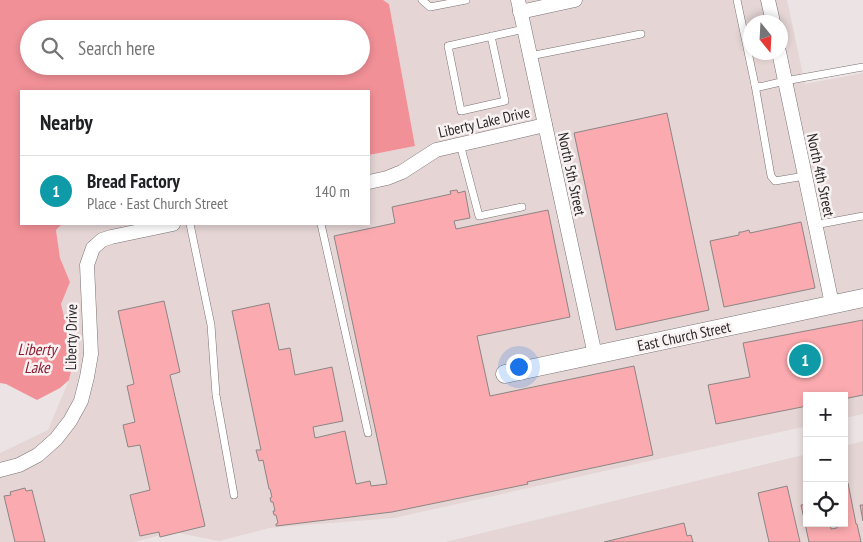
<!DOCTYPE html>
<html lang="en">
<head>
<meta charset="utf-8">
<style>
	body { margin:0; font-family:"PT Sans Narrow",sans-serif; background:#f6f6f6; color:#202124 }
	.controls { position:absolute; right:15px; bottom:15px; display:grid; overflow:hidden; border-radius:0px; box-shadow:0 2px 8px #0003 }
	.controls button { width:45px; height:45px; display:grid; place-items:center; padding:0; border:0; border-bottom:1px solid #e0e0e0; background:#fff; color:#202124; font:25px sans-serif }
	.compass { position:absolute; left:743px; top:15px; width:45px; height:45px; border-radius:50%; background:#fff; box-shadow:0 2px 8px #0003; rotate:162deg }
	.you { position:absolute; left:518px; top:366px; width:18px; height:18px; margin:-12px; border:4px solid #fff; border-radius:50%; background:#1a73e8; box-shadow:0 0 0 8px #1a73e833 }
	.badge { display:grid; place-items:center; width:32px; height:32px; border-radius:50%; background:#d93025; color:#fff; font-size:16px; font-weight:700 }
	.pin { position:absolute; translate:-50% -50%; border:2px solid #fff; box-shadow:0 1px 5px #0006 }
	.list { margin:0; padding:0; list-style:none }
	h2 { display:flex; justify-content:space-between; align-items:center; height:65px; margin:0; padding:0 20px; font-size:21px }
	h2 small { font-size:16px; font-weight:400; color:#757577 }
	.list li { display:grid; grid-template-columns:32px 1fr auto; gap:15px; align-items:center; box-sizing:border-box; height:70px; padding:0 20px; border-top:1px solid #e0e0e0 }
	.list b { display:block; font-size:19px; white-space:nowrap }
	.list p { margin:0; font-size:16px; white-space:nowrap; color:#757577 }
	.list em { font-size:16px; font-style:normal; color:#757577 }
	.icon { flex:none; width:28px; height:28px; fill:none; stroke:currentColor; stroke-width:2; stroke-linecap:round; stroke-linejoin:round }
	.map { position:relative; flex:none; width:863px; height:542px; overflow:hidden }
	.search { position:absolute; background:#fff; box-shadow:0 2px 8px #0003; left:20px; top:20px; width:350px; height:55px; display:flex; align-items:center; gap:12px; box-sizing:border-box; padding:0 18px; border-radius:28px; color:#757577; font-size:19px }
	.panel { position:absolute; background:#fff; box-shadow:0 2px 8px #0003; left:20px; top:90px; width:350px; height:135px; border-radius:0px }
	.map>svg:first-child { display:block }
</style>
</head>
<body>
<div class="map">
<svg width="863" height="542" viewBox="0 0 863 542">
	<rect width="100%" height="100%" fill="#ece4e4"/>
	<g fill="#e5d5d5" fill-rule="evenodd">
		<path d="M383 0H787L805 84 863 73V414L844 418V396H807V426L394 518 269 528 219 541 173 532 134 542H0V453L48 430 69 380 74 358 61 304 70 282 60 258 56 230 62 224H369V155L415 146 389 4ZM750 22H780V52H750Z"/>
		<polygon points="863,441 863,542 445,542 807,454 807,523 844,523 844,446"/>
	</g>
	<path fill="#f19097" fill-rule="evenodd" d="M0 0H383L389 4 415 146 369 155V91H21V224H62L56 230 60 258 70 282 61 304 74 358 69 380 60 388 37 400 6 384 0 383ZM29 29H361V66H29Z"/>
	<g fill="#fbabaf" stroke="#8c8585">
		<polygon points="667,113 709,310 616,330 574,133"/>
		<polygon points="457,190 458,193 465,191 470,218 454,221 456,229 548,210 570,317 477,336 490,396 634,366 653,455 527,482 528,484 392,512 276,526 276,524 278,523 276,515 274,515 273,511 275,511 273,502 271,502 270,498 272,497 270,489 269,489 263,460 259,461 256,450 261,450 232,311 269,303 279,350 290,348 295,375 332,367 343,421 313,427 315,438 345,431 356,484 370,481 371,486 387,484 334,236 395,223 392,207 451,194 450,191"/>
		<polygon points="801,222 815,288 724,307 710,241 739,235 739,232 742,232 749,230 750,233"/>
		<polygon points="164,301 180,372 170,375 205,526 160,537 159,532 140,536 130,495 150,490 140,445 128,447 123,425 135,422 127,386 134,384 118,311"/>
		<polygon points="863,320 863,395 844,399 844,396 807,396 807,406 716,424 708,385 750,377 743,343"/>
		<polygon points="848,483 856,524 857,524 861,542 809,542 801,505 807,504 807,523 830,523 831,529 837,528 836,523 844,523 844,484"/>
		<polygon points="787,486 800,542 769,542 758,493"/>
		<polygon points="25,488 26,491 32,490 45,542 15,542 4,496 11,495 10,492"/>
		<polygon points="860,505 863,505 863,521"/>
		<polygon points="684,523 687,536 691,535 693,542 604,542"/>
	</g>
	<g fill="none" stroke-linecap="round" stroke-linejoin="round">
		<defs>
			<g id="service">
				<polyline points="422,0 430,7 466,0"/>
				<polyline points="737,0 755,85 759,87 785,81 863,67"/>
				<polyline points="491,36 505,101 461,111 448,46 524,29"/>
				<polyline points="530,56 641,34"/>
				<polyline points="755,85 771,176 775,181 805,176"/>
				<polyline points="460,144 479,216 522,207"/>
				<polyline points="190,224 211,325 216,395 234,495"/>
				<polyline points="321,224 368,433"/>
				<polyline points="815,225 863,216"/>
			</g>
			<g id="minor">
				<polyline points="518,0 595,355"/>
				<polyline points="768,0 773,22"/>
				<polyline points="520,12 575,0"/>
				<polyline points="779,52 832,304"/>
				<polyline points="369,182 387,178 402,172 436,150 545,125"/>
				<polyline points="0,470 19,465 38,455 56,439 70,421 81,401 87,377 91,354 87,265 93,248 102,240 111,237 173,224"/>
			</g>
			<polyline id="tertiary" points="505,374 863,298"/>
		</defs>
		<use href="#service" stroke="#797272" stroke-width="8"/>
		<use href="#minor" stroke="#797272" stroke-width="15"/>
		<use href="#tertiary" stroke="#797272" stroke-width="19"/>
		<use href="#service" stroke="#fff" stroke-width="7"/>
		<use href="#minor" stroke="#fff" stroke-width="14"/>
		<use href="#tertiary" stroke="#fff" stroke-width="18"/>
	</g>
	<g text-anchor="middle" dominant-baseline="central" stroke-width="5" stroke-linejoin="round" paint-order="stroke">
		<g font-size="15" fill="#2a2727" stroke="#f9f2f2">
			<text transform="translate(484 122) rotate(-13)">Liberty Lake Drive</text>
			<text transform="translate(572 174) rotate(78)">North 5th Street</text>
			<text transform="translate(821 175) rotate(78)">North 4th Street</text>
			<text transform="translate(684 336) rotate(-12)">East Church Street</text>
			<text transform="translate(71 337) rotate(-89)">Liberty Drive</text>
		</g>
		<g font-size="16" font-style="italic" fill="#8e1c32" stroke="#f9f2f2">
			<text x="37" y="349">Liberty<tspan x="37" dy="18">Lake</tspan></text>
		</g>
	</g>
</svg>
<div class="controls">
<button>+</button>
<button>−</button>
<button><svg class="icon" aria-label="locate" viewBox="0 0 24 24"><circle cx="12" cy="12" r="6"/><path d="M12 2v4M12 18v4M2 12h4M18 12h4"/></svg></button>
</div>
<svg class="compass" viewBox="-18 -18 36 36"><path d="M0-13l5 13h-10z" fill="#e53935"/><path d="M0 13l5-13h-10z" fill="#757577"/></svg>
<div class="you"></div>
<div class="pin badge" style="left:805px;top:360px;background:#0f9aa8">1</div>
<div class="search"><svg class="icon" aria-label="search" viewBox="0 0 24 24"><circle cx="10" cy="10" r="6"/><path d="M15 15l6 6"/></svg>Search here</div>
<section class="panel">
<h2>Nearby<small></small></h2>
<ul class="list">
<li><span class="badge" style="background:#0f9aa8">1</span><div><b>Bread Factory</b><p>Place · East Church Street</p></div><em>140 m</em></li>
</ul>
</section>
</div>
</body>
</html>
